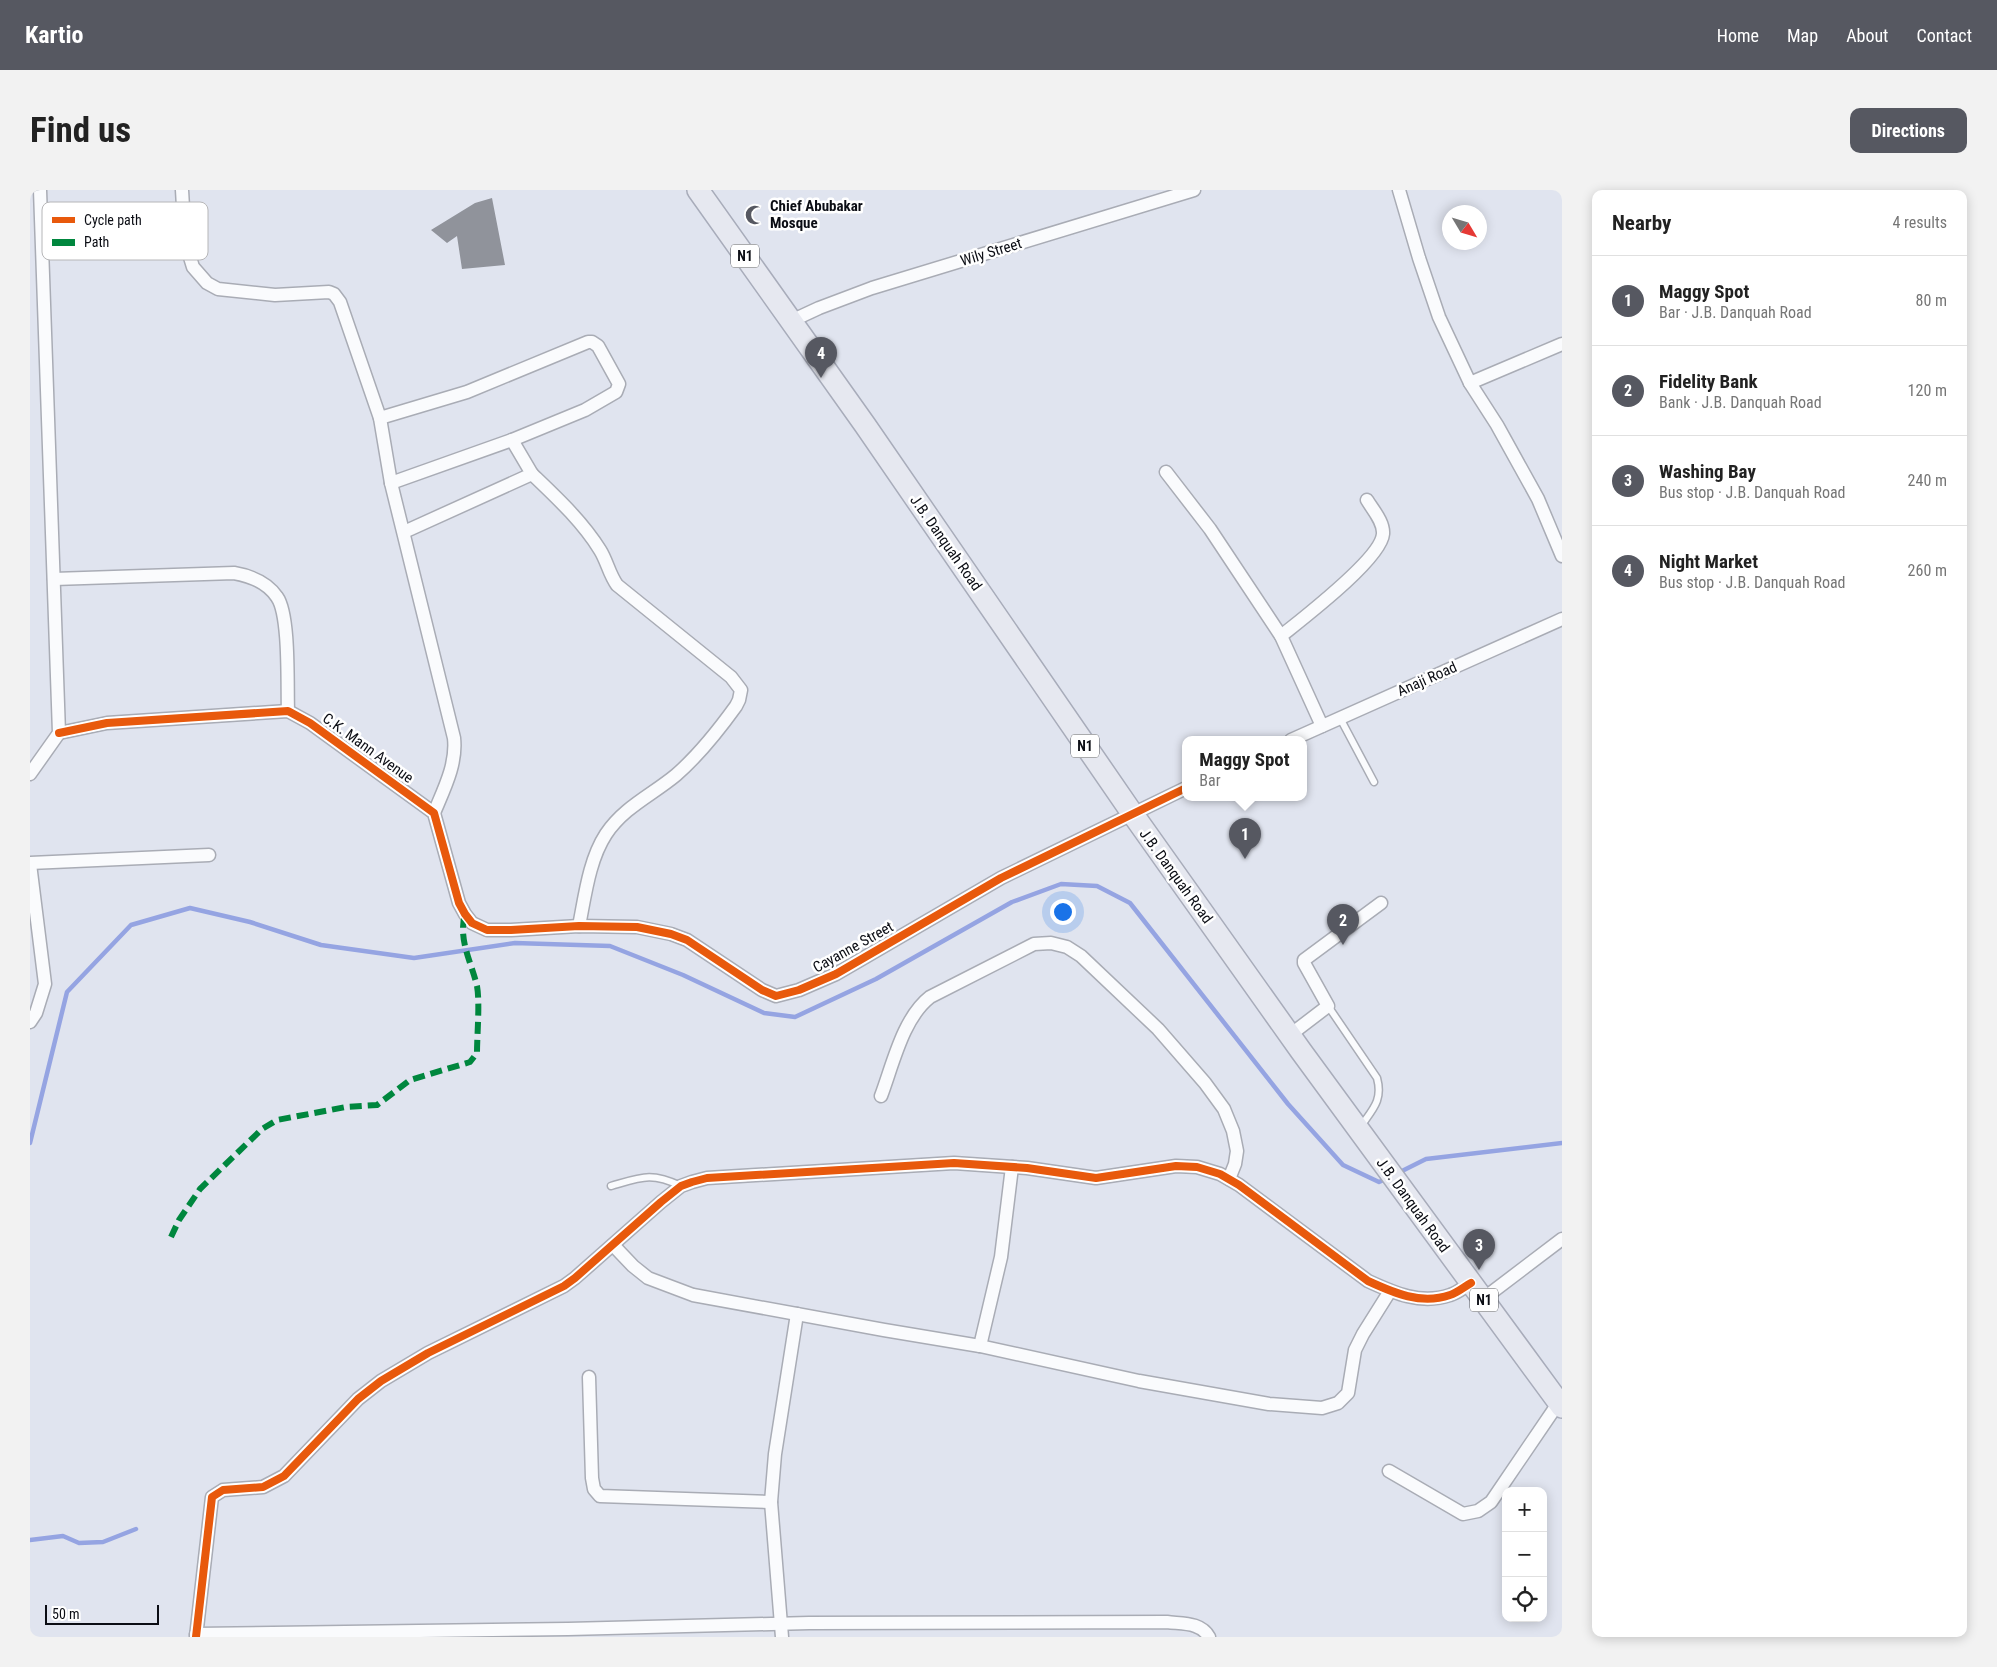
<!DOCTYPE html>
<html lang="en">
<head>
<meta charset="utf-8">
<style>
	body { margin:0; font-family:"Roboto Condensed",sans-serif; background:#f2f2f2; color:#222 }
	.controls { position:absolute; right:15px; bottom:15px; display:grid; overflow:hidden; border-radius:10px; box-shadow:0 2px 12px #0003 }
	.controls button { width:45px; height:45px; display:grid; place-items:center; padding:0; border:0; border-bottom:1px solid #e0e0e0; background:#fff; color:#222; font:25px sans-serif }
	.compass { position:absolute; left:1412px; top:15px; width:45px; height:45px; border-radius:50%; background:#fff; box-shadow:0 2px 12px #0003; rotate:128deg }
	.scale { position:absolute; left:15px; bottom:12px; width:114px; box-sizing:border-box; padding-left:5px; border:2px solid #0b0d14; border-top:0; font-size:14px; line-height:18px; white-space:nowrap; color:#0b0d14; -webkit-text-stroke:4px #fff; paint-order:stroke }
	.you { position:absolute; left:1032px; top:721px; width:18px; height:18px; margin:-12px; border:4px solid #fff; border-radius:50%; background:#1a73e8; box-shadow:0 0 0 8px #1a73e833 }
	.badge { display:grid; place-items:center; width:32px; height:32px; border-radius:50%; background:#565861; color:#fff; font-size:16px; font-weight:700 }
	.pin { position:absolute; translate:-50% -41px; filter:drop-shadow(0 1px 2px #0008) }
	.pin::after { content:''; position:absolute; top:26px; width:18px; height:15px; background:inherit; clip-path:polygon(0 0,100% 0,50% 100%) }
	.popup { position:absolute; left:1152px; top:546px; width:125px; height:65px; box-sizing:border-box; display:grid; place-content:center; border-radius:10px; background:#fff; filter:drop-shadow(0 1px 4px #0005); font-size:16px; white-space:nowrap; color:#767676 }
	.popup b { font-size:19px; color:#222 }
	.popup::after { content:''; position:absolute; left:50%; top:100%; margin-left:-10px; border:10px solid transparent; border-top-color:#fff }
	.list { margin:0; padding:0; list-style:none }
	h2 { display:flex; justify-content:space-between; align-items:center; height:65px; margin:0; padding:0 20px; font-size:21px }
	h2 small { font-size:16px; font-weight:400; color:#767676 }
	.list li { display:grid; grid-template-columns:32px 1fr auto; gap:15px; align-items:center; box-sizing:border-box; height:90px; padding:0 20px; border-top:1px solid #e0e0e0 }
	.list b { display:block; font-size:19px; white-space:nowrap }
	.list p { margin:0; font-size:16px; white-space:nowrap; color:#767676 }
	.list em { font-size:16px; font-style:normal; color:#767676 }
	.icon { flex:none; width:28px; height:28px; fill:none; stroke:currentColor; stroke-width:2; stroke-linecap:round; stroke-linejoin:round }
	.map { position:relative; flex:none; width:1532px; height:1447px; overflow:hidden; border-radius:10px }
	header { display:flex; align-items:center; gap:30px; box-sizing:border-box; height:70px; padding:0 25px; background:#565861; color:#fff }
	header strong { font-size:24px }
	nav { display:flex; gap:28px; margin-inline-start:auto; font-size:18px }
	.intro { display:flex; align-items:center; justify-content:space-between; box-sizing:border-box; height:120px; padding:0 30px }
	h1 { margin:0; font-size:35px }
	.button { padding:12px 22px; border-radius:10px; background:#565861; color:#fff; font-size:18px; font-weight:700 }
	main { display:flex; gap:30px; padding:0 30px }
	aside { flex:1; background:#fff; border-radius:10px; box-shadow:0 2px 12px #0003 }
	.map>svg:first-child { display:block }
</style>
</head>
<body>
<header>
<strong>Kartio</strong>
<nav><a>Home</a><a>Map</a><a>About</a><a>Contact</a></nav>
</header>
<div class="intro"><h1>Find us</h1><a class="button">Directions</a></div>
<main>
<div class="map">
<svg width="1532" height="1447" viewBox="0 0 1532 1447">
	<rect width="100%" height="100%" fill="#e0e4ef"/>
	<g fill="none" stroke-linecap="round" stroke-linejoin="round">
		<g stroke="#95a4e2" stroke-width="4.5">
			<polyline points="0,953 37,802 101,735 160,718 220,732 291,755 384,768 485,753 580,756 653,785 734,823 765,827 846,789 982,712 1031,694 1067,696 1100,713 1258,914 1313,975 1349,992 1356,989"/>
			<polyline points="1368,983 1396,969 1532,953"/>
			<polyline points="0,1350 33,1346 49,1353 73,1352 106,1339"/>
		</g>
	</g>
	<polygon fill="#90939b" points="462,8 475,75 432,79 427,46 417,53 401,40 445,13"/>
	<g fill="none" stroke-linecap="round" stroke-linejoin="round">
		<defs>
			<g id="service">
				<polyline points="1310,528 1344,592"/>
				<path d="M1298 816 1347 888C1353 910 1343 919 1331 936"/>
				<path d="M581 996C612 987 621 982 651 996"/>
			</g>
			<g id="minor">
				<path d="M152 0 155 51 163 77 177 93 188 99 245 105 299 102 304 104 310 112 350 228 361 293 424 548C427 574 414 599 404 623"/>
				<polyline points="1369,0 1389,68 1409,127 1440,193 1467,235 1508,309 1532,366"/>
				<polyline points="761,131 789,118 842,98 1164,0"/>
				<polyline points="1440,193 1532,154"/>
				<polyline points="350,228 437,202 558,152 562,152 568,156 589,194 586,202 555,220 482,250 361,293"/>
				<polyline points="1136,282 1180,339 1251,446 1292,536"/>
				<path d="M502 284C526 307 552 331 570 360 577 371 579 384 587 395L701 487 711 500 709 510 706 516C688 541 669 565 646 585 622 605 594 617 576 644 559 670 555 706 549 736"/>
				<polyline points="374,342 502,284 482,250"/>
				<path d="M24 389 204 383C221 386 237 392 247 407 260 425 257 496 258 521"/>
				<path d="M1251 446C1272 429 1351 369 1353 344 1354 332 1343 320 1337 310"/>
				<polyline points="29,543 77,533 258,521 280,533 404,623 429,713 435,724 442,733 457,740 481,740 549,736 607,737 641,744 657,750 732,800 746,806 769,800 806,784 971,688 1156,598"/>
				<polyline points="1261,550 1532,429"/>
				<polyline points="0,584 29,543 10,0"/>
				<polyline points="0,673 179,665"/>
				<polyline points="0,674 15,794 6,823 0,832"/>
				<polyline points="1260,845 1298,816 1274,773 1274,770 1351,713"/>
				<path d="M851 906C863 874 873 828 900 807L1004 754 1021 753 1037 757 1051 766 1128 839 1175 893 1194 919 1203 941 1207 961 1205 974 1199 989"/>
				<polyline points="583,1055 603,1076 618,1088 663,1105 854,1140 950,1156 1109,1191 1239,1214 1292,1218 1308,1213 1318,1203 1325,1160 1333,1144 1360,1101"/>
				<polyline points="1453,1109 1532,1049"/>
				<polyline points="950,1156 971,1067 982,977"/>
				<polyline points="559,1187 562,1288 564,1299 570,1306 741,1312"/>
				<polyline points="1359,1281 1433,1324 1448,1321 1461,1312 1529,1212"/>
				<path d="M166 1444 538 1439 779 1433 1137 1432C1152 1434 1171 1432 1179 1447"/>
				<path d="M166 1447 182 1307 193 1300 233 1297 254 1286 328 1209 351 1191 398 1163 534 1096 545 1088 631 1012 651 996 662 992 677 988 924 973 997 978 1066 988 1146 976 1167 977 1190 984 1209 995 1338 1091C1364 1103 1391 1115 1420 1105 1427 1103 1434 1097 1441 1093"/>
				<polyline points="752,1447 741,1312 745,1264 767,1124"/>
			</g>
			<polyline id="trunk" points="668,0 835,235 1102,623 1271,861 1532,1217"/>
		</defs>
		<use href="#service" stroke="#a9acb5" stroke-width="9"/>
		<use href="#minor" stroke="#a9acb5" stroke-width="15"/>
		<use href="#trunk" stroke="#a8acba" stroke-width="24"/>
		<use href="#service" stroke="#fafbfd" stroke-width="6"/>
		<use href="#minor" stroke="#fafbfd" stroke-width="12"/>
		<use href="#trunk" stroke="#e6e8f0" stroke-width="21"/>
		<path stroke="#00873e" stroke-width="6" stroke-dasharray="12 6" stroke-linecap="butt" d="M141 1047 149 1030 170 999 232 939 247 930 316 917 347 915 380 890 440 872 447 863C447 845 450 813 447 796 441 771 428 750 435 724"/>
		<defs>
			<g id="cycleway">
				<polyline points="29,543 77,533 258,521 280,533 404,623 429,713 435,724 442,733 457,740 481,740 549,736 607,737 641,744 657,750 732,800 746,806 769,800 806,784 971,688 1156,598"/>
				<path d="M166 1447 182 1307 193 1300 233 1297 254 1286 328 1209 351 1191 398 1163 534 1096 545 1088 631 1012 651 996 662 992 677 988 924 973 997 978 1066 988 1146 976 1167 977 1190 984 1209 995 1338 1091C1364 1103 1391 1115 1420 1105 1427 1103 1434 1097 1441 1093"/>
			</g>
		</defs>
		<use href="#cycleway" stroke="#fff" stroke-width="11"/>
		<use href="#cycleway" stroke="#e8590c" stroke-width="8"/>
	</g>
	<defs>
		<symbol id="mosque-bare" viewBox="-9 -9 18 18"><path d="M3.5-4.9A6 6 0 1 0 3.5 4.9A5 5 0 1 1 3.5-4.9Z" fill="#565861" stroke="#fff" stroke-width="2.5" paint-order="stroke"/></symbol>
	</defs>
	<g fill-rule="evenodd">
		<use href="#mosque-bare" x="711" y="11" width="28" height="28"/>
	</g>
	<g text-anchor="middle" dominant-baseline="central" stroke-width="5" stroke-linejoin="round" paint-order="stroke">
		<g fill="#fff" stroke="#54565a" stroke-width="1">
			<rect x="701" y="54.5" width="28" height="23" rx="4"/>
			<rect x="1041" y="544.5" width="28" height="23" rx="4"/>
			<rect x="1440" y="1098.5" width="28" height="23" rx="4"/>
		</g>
		<g font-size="14" font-weight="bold" fill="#0b0d14">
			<text x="715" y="66">N1</text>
			<text x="1055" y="556">N1</text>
			<text x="1454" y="1110">N1</text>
		</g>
		<g font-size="15" font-weight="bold" fill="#0b0d14" stroke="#fff" text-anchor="start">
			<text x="740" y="16">Chief Abubakar<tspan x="740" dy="17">Mosque</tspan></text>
		</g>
		<g font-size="15" fill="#0b0d14" stroke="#fff">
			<text transform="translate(961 62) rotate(-17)">Wily Street</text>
			<text transform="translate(916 353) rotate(55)">J.B. Danquah Road</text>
			<text transform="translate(1397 489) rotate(-24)">Anaji Road</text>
			<text transform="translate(338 558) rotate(36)">C.K. Mann Avenue</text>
			<text transform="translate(1146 686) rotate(54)">J.B. Danquah Road</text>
			<text transform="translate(823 757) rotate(-29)">Cayanne Street</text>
			<text transform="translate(1383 1015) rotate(54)">J.B. Danquah Road</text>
		</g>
	</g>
	<rect x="12" y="12" width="166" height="58" rx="8" fill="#fff" stroke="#b6b6b8" stroke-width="1"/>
	<rect x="22" y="27" width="23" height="6" fill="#e8590c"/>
	<rect x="22" y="49" width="23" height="7" fill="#00873e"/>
	<g font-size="14" fill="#0b0d14">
		<text x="54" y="35">Cycle path</text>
		<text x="54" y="57">Path</text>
	</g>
</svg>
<div class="controls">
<button>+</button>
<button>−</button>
<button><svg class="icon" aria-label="locate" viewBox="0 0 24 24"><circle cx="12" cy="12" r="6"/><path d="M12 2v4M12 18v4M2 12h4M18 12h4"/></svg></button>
</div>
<svg class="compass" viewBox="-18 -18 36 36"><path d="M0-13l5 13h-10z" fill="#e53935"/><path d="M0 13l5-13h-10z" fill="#767676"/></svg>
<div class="scale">50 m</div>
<div class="you"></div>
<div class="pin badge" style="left:1215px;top:669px">1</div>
<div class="popup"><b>Maggy Spot</b>Bar</div>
<div class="pin badge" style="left:1313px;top:755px">2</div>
<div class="pin badge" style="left:1449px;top:1080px">3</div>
<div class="pin badge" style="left:791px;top:188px">4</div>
</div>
<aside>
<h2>Nearby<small>4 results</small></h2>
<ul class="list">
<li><span class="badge">1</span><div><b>Maggy Spot</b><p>Bar · J.B. Danquah Road</p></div><em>80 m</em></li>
<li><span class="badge">2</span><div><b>Fidelity Bank</b><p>Bank · J.B. Danquah Road</p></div><em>120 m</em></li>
<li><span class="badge">3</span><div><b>Washing Bay</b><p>Bus stop · J.B. Danquah Road</p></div><em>240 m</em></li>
<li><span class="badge">4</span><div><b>Night Market</b><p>Bus stop · J.B. Danquah Road</p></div><em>260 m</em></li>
</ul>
</aside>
</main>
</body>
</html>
